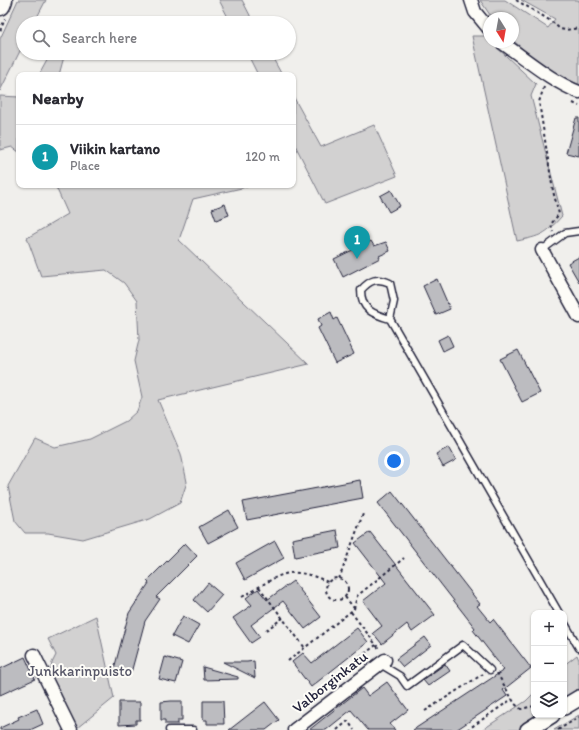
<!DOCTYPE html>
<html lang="en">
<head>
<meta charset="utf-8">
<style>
	body { margin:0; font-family:Itim,sans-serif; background:#f2f2f3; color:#2b2b33 }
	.controls { position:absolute; right:12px; bottom:12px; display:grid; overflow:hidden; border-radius:8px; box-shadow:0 1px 3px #0004 }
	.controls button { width:36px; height:36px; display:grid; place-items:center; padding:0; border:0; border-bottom:1px solid #e1e1e2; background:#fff; color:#2b2b33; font:20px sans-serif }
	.compass { position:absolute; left:483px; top:12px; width:36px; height:36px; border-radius:50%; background:#fff; box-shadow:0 1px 3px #0004; rotate:169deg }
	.you { position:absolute; left:394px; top:461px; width:14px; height:14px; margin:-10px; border:3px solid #fff; border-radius:50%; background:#1a73e8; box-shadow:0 0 0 6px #1a73e833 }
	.badge { display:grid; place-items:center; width:26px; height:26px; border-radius:50%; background:#d93025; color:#fff; font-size:13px; font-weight:700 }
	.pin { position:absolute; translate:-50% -33px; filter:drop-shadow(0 1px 2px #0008) }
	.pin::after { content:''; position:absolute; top:21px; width:14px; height:12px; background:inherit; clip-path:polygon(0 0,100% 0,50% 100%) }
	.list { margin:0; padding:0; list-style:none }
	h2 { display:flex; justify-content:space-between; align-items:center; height:52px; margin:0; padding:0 16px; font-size:17px }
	h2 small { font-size:13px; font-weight:400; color:#7c7c81 }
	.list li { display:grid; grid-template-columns:26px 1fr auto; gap:12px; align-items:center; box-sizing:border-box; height:64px; padding:0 16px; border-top:1px solid #e1e1e2 }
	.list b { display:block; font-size:15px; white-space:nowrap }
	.list p { margin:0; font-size:13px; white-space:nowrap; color:#7c7c81 }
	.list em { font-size:13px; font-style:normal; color:#7c7c81 }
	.icon { flex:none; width:22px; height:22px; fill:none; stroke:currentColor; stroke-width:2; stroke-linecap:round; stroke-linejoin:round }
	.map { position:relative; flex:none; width:579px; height:730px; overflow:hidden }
	.search { position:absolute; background:#fff; box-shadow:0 1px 3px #0004; left:16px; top:16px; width:280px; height:44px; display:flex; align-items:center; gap:10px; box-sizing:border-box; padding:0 14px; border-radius:22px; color:#7c7c81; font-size:15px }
	.panel { position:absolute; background:#fff; box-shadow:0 1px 3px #0004; left:16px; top:72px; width:280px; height:116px; border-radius:8px }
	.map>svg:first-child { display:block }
</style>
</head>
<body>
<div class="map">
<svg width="579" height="730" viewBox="0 0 579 730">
	<rect width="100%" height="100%" fill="#f0efec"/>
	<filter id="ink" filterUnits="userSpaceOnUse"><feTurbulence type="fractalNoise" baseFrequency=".025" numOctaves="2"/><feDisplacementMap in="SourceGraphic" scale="8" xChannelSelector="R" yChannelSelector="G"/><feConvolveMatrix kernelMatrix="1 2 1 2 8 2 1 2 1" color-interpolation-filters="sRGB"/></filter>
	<g filter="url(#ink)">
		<g fill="#d2d1d1" stroke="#7a7a86">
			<polygon points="18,0 46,0 34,23 23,23 23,45 0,91 0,39"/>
			<polygon points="219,0 242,0 254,23 231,23"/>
			<path d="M480 0H505L548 28 555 19 521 0H579V85C554 73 533 60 513 40V18H492Z"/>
			<path d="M472 36H485L489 42H491L536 84 531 96 562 216C545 235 541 236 517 241Z"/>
			<polygon points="51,53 65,53 59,75 39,75"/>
			<polygon points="247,53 270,53 282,75 258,75"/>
			<polygon points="0,96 19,97 19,152 12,147 0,150"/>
			<polygon points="293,96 321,147 374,125 397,176 325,204 293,141"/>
			<polygon points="55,185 255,185 193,199 179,240 309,364 158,400 181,454 187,482 180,503 150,519 83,539 48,533 25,533 15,521 8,486 35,438 55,447 90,439 126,421 137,411 142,397 134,361 139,340 137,301 124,283 106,270 41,276 27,238 68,214"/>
			<polygon points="96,616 114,698 77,728 50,673 52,663 56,655 48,639"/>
			<polygon points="577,655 579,660 579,691 564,701 564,665"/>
			<polygon points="534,693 534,715 543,715 519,730 482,730 526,701"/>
			<polygon points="579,715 579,730 554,730"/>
		</g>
		<g fill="#bcbcc0" stroke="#22223b">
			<polygon points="576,118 579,118 579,156 566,153"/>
			<polygon points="391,190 400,206 389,212 380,196"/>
			<polygon points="225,204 229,215 216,220 212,209"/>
			<polygon points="371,241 374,246 386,242 390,251 379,256 380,258 343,277 334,259"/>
			<polygon points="579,257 579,282 568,263"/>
			<polygon points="437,279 450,309 436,315 423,286"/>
			<polygon points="331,312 334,320 337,318 354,354 335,363 318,328 321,326 318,319"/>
			<polygon points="448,335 453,346 443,351 438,340"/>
			<polygon points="518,350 540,393 522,402 500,359"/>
			<polygon points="449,447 456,460 443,467 436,454"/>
			<polygon points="360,480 363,498 247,520 243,502"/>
			<polygon points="392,491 480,604 477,606 490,622 493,619 531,668 503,690 507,696 456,730 413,730 504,670 473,630 475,628 378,503"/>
			<polygon points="229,510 238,527 208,543 199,527"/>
			<polygon points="337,530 340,548 295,557 292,539"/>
			<polygon points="370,532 435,615 412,632 407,624 382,644 373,633 382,626 363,601 386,583 355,543"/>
			<polygon points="275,541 284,558 245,580 236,563"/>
			<polygon points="185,543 197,556 156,597 160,599 145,621 131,673 114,669 129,613 149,583 147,581"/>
			<polygon points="293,581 321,617 305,629 283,601 251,625 260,637 251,643 233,618 252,605 246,598 258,589 267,600"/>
			<polygon points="208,583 222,595 207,612 194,600"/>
			<polygon points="183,616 199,625 188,644 172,636"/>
			<polygon points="357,628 368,642 311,687 292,662 303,653 312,663"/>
			<polygon points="425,637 431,645 403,667 396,659"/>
			<polygon points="25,657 35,679 0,695 0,669"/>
			<polygon points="165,657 182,662 176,683 159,679"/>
			<polygon points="254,661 255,678 223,662 247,662"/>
			<polygon points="445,664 450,671 428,686 423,680"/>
			<polygon points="203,667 238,677 238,679 204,680"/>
			<polygon points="387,682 408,710 390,724 395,730 368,730 351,710 326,730 309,730 362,688 368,696"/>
			<polygon points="171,701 182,701 182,720 178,720 178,724 165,724 165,720 161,720 161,702"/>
			<polygon points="203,701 223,701 224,724 207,724 207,720 203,720"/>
			<polygon points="119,702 140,702 140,720 136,720 136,724 119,725"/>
			<polygon points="265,702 279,720 266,730 229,730"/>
			<polygon points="37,709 43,724 30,730 0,730 0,728 19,719 18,717"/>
		</g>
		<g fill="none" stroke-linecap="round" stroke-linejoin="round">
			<defs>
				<g id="service">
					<polyline points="542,250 565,233 579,231"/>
					<path d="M390 319 394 301 390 283C377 277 370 280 361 290 361 310 373 314 390 319L559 613"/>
					<polyline points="564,622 579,648"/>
					<polyline points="380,664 400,676 407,686 463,645 490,670"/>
					<polyline points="169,730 193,730"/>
				</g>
				<g id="minor">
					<polyline points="471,0 475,12 489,29"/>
					<path d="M501 42C526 59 551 81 579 92"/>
					<polyline points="542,250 579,317"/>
					<polyline points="34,655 71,730"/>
					<polyline points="294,730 385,660"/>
				</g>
				<g id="tertiary">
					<polyline points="564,707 579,698"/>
					<polyline points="528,730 552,715"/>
				</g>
				<polyline id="trunk" points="0,5 2,0"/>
			</defs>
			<use href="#service" stroke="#22223b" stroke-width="9"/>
			<use href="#minor" stroke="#22223b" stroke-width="15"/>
			<use href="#tertiary" stroke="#22223b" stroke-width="18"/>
			<use href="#trunk" stroke="#22223b" stroke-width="23"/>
			<g stroke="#22223b" stroke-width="2" stroke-dasharray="3 3" stroke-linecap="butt">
				<polyline points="516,0 551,21 560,29 566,30 579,28"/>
				<polyline points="0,31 5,19"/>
				<polyline points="544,87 539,102 553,191 559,214 551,224 553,232"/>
				<polyline points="573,103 579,106"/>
				<circle cx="337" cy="589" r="11"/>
				<polyline points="339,579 363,514"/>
				<polyline points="259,587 305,648"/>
				<path d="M242 597C279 576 286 563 328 582"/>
				<polyline points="345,597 354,608"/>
				<polyline points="351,612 380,650"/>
				<polyline points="266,630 283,618"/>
				<polyline points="288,661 354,609 357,596 404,558"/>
				<polyline points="497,673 515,704 521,709 534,706"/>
				<polyline points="336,676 376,645"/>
				<polyline points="425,711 483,674"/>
				<polyline points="337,730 348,721 354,730"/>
				<polyline points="467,730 512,699"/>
				<polyline points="558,730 579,717"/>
			</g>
			<use href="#service" stroke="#fdfcf7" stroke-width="6"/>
			<use href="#minor" stroke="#fdfcf7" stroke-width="12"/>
			<use href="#tertiary" stroke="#fdfcf7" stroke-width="15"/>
			<use href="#trunk" stroke="#fdfcf7" stroke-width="20"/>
		</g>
	</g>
	<g text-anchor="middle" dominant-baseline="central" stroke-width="4" stroke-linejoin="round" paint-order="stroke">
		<g font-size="15" fill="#575768" stroke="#fdfcf7">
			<text x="80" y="671">Junkkarinpuisto</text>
		</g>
		<g font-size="15" fill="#22223b" stroke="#fdfcf7">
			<text transform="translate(330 682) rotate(-38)">Valborginkatu</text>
		</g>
	</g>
</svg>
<div class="controls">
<button>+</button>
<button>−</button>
<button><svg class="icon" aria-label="layers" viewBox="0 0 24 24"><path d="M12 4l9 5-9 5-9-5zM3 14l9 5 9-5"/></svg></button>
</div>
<svg class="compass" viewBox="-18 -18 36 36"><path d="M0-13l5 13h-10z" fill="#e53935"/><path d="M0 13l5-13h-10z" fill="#7c7c81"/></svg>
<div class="you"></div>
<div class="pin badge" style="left:357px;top:259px;background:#0f9aa8">1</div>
<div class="search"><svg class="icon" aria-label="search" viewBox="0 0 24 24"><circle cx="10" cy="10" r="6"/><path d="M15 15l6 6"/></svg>Search here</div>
<section class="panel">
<h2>Nearby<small></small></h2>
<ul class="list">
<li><span class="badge" style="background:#0f9aa8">1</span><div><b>Viikin kartano</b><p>Place</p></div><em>120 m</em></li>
</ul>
</section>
</div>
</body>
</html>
